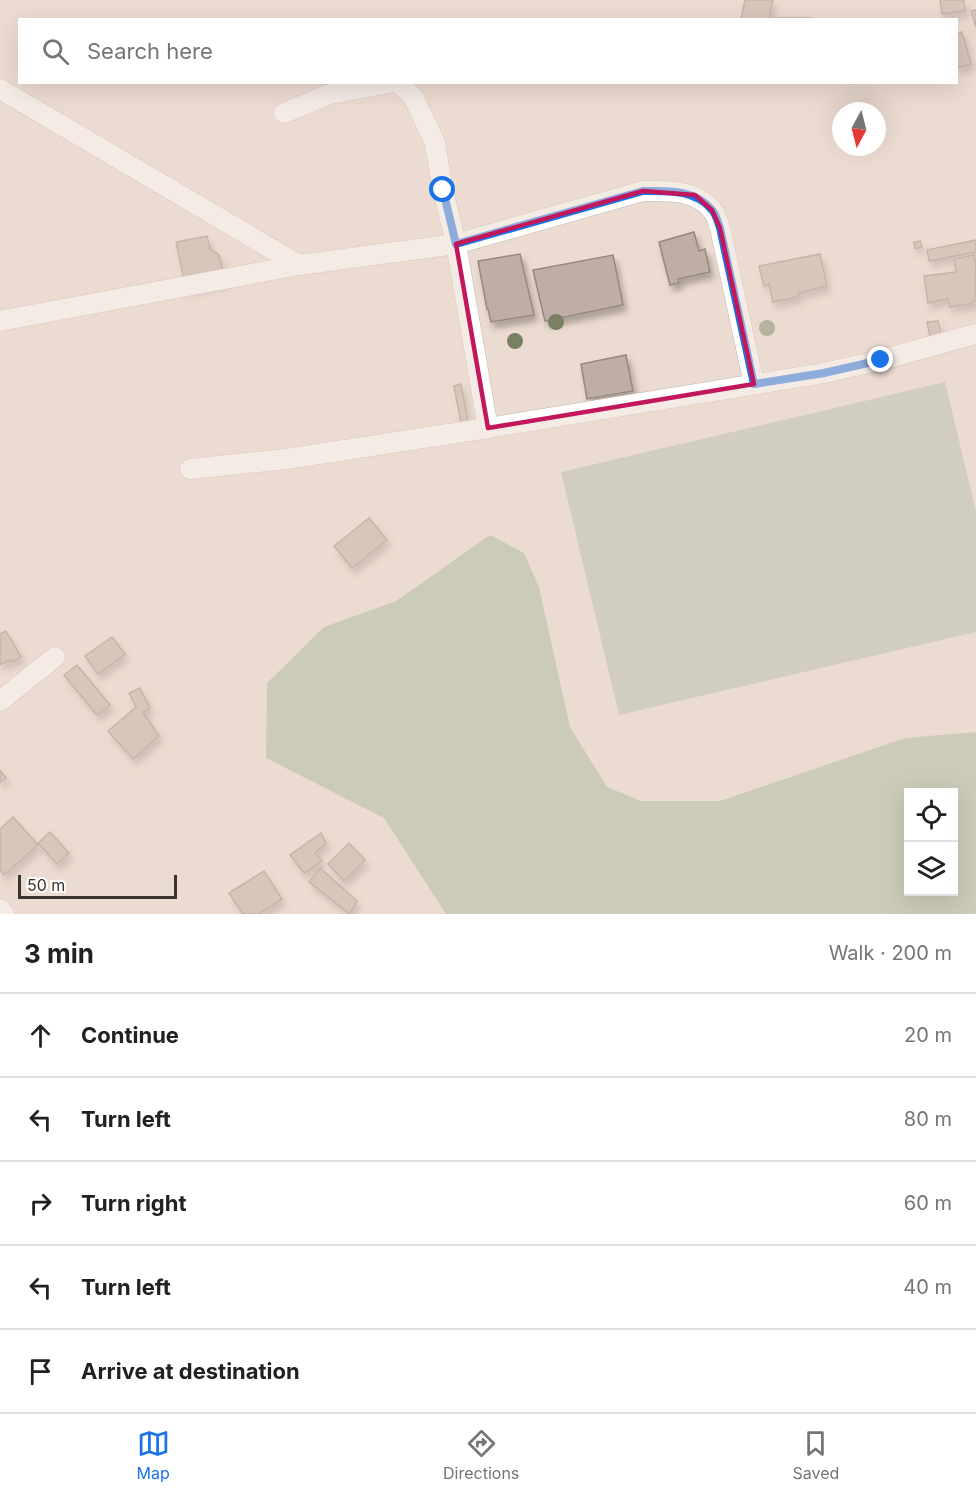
<!DOCTYPE html>
<html lang="en">
<head>
<meta charset="utf-8">
<style>
	body { margin:0; font-family:Inter,sans-serif; background:#f2f2f2; color:#202124 }
	.controls { position:absolute; right:18px; bottom:18px; display:grid; overflow:hidden; border-radius:0px; box-shadow:0 6px 24px #0002 }
	.controls button { width:54px; height:54px; display:grid; place-items:center; padding:0; border:0; border-bottom:2px solid #e0e0e0; background:#fff; color:#202124; font:30px sans-serif }
	.compass { position:absolute; left:832px; top:102px; width:54px; height:54px; border-radius:50%; background:#fff; box-shadow:0 6px 24px #0002; rotate:187deg }
	.scale { position:absolute; left:18px; bottom:15px; width:159px; box-sizing:border-box; padding-left:6px; border:3px solid #3a342f; border-top:0; font-size:16px; line-height:21px; white-space:nowrap; color:#3a342f; -webkit-text-stroke:4px #fff; paint-order:stroke }
	.stop { position:absolute; width:18px; height:18px; margin:-14px; border:4px solid #1a73e8; border-radius:50%; background:#fff }
	.stop.end { background:#1a73e8; border-color:#fff; box-shadow:0 2px 6px #0008 }
	.list { margin:0; padding:0; list-style:none }
	h2 { display:flex; justify-content:space-between; align-items:center; height:78px; margin:0; padding:0 24px; font-size:26px }
	h2 small { font-size:20px; font-weight:400; color:#757577 }
	.list li { display:grid; grid-template-columns:39px 1fr auto; gap:18px; align-items:center; box-sizing:border-box; height:84px; padding:0 24px; border-top:2px solid #e0e0e0 }
	.list b { display:block; font-size:22px; white-space:nowrap }
	.list em { font-size:20px; font-style:normal; color:#757577 }
	.icon { flex:none; width:33px; height:33px; fill:none; stroke:currentColor; stroke-width:2; stroke-linecap:round; stroke-linejoin:round }
	.map { position:relative; flex:none; width:976px; height:914px; overflow:hidden }
	.search { position:absolute; background:#fff; box-shadow:0 6px 24px #0002; left:18px; right:18px; top:18px; height:66px; display:flex; align-items:center; gap:15px; box-sizing:border-box; padding:0 21px; border-radius:0px; color:#757577; font-size:22px }
	.sheet { height:498px; background:#fff }
	nav { display:flex; justify-content:space-around; align-items:center; box-sizing:border-box; height:84px; border-top:2px solid #e0e0e0; background:#fff; font-size:16px; color:#757577 }
	nav a { display:grid; justify-items:center; gap:3px }
	nav .on { color:#1a73e8 }
	.map>svg:first-child { display:block }
</style>
</head>
<body>
<div class="map">
<svg width="976" height="914" viewBox="0 0 976 914">
	<defs>
		<filter id="shadow"><feDropShadow dx="3.5" dy="6" stdDeviation="3" flood-color="#0004"/></filter>
	</defs>
	<rect width="100%" height="100%" fill="#ecdbd0"/>
	<polygon fill="#b2bfac" points="945,382 976,511 976,632 619,715 561,472"/>
	<path fill="#a5b79c" fill-rule="evenodd" d="M490 535 524 553 539 587 570 727 607 787 641 801H720L905 738 976 732V914H446L384 818 266 758 267 683 324 627 396 601ZM908 792H954V892H908Z"/>
	<g fill="#bfaea3" stroke="#97877d" stroke-width="1.5" filter="url(#shadow)">
		<polygon points="745,0 773,0 769,20 741,20"/>
		<polygon points="940,0 964,0 965,11 942,14"/>
		<polygon points="976,10 976,27 971,11"/>
		<polygon points="773,18 811,18 811,20"/>
		<polygon points="962,32 971,64 956,68 956,34"/>
		<polygon points="694,232 699,251 705,249 710,272 678,279 679,283 670,285 659,242"/>
		<polygon points="207,236 210,249 218,254 221,262 225,282 186,289 176,242"/>
		<polygon points="976,240 976,252 929,261 927,250"/>
		<polygon points="920,241 922,247 915,249 914,242"/>
		<polygon points="520,254 534,315 491,322 488,309 487,309 478,261"/>
		<polygon points="820,254 827,286 798,293 798,297 773,302 769,284 764,286 759,266"/>
		<polygon points="613,255 623,305 545,321 533,270"/>
		<polygon points="974,255 976,266 976,300 966,306 965,304 950,307 948,299 928,303 924,276 956,272 954,259"/>
		<polygon points="938,321 943,342 932,346 927,322"/>
		<polygon points="626,355 633,391 587,399 581,364"/>
		<polygon points="461,384 468,422 461,423 454,386"/>
		<polygon points="369,518 387,540 352,568 334,546"/>
		<polygon points="6,631 21,657 12,662 10,659 0,665 0,634"/>
		<polygon points="112,637 125,654 98,674 85,656"/>
		<polygon points="77,665 110,705 97,715 64,675"/>
		<polygon points="140,688 150,708 143,712 159,736 133,759 108,731 136,707 129,693"/>
		<polygon points="0,770 6,778 0,783"/>
		<polygon points="13,817 38,845 4,875 0,870 0,829"/>
		<polygon points="50,832 69,853 57,864 38,843"/>
		<polygon points="321,833 326,843 315,853 322,861 304,873 290,855"/>
		<polygon points="349,843 365,860 344,881 328,864"/>
		<polygon points="320,868 357,901 350,914 309,882"/>
		<polygon points="264,871 282,899 259,914 243,914 229,893"/>
	</g>
	<g fill="none" stroke-linecap="round" stroke-linejoin="round">
		<defs>
			<g id="minor">
				<path d="M398 82 414 98 435 143 443 190 456 244 643 191C668 191 695 189 712 210 716 214 718 222 720 228L754 384"/>
				<polyline points="0,89 299,265"/>
				<polyline points="284,113 330,94 394,82"/>
				<polyline points="0,321 299,265 456,244 488,428 824,373 881,360 976,334"/>
				<polyline points="190,469 286,459 488,428"/>
				<polyline points="0,701 55,657"/>
				<polyline points="0,909 4,914"/>
			</g>
		</defs>
		<use href="#minor" stroke="#c4b3a9" stroke-width="21"/>
		<use href="#minor" stroke="#fff" stroke-width="20"/>
	</g>
	<g fill="#798064">
		<circle cx="556" cy="322" r="8"/>
		<circle cx="767" cy="328" r="8"/>
		<circle cx="515" cy="341" r="8"/>
	</g>
	<g fill="none" stroke-linecap="round" stroke-linejoin="round">
		<path stroke="#1a73e8" stroke-width="8" d="M443 190 456 244 643 191C667 191 695 189 712 210 716 214 718 222 720 228L754 384 824 373 881 360"/>
	</g>
	<path d="M0 0H976V914H0ZM643 191 695 195 712 210 720 228 754 384 488 428 456 244Z" fill="#ecdbd0" fill-opacity=".55" fill-rule="evenodd"/>
	<path fill="none" stroke="#c2185b" stroke-width="4.5" stroke-linejoin="round" d="M643 191 695 195 712 210 720 228 754 384 488 428 456 244Z"/>
</svg>
<div class="controls">
<button><svg class="icon" aria-label="locate" viewBox="0 0 24 24"><circle cx="12" cy="12" r="6"/><path d="M12 2v4M12 18v4M2 12h4M18 12h4"/></svg></button>
<button><svg class="icon" aria-label="layers" viewBox="0 0 24 24"><path d="M12 4l9 5-9 5-9-5zM3 14l9 5 9-5"/></svg></button>
</div>
<svg class="compass" viewBox="-18 -18 36 36"><path d="M0-13l5 13h-10z" fill="#e53935"/><path d="M0 13l5-13h-10z" fill="#757577"/></svg>
<div class="scale">50 m</div>
<div class="stop" style="left:443px;top:190px"></div>
<div class="stop end" style="left:881px;top:360px"></div>
<div class="search"><svg class="icon" aria-label="search" viewBox="0 0 24 24"><circle cx="10" cy="10" r="6"/><path d="M15 15l6 6"/></svg>Search here</div>
</div>
<section class="sheet">
<h2>3 min<small>Walk · 200 m</small></h2>
<ul class="list">
<li><svg class="icon" aria-label="ahead" viewBox="0 0 24 24"><path d="M12 20V5M6 11l6-6 6 6"/></svg><div><b>Continue</b></div><em>20 m</em></li>
<li><svg class="icon" aria-label="left" viewBox="0 0 24 24"><path d="M17 20v-9H6M10 6l-5 5 5 5"/></svg><div><b>Turn left</b></div><em>80 m</em></li>
<li><svg class="icon" aria-label="right" viewBox="0 0 24 24"><path d="M7 20v-9h11M14 6l5 5-5 5"/></svg><div><b>Turn right</b></div><em>60 m</em></li>
<li><svg class="icon" aria-label="left" viewBox="0 0 24 24"><path d="M17 20v-9H6M10 6l-5 5 5 5"/></svg><div><b>Turn left</b></div><em>40 m</em></li>
<li><svg class="icon" aria-label="arrive" viewBox="0 0 24 24"><path d="M6 21V4h12l-3 4 3 4H6"/></svg><div><b>Arrive at destination</b></div></li>
</ul>
</section>
<nav>
<a class="on"><svg class="icon" aria-label="map" viewBox="0 0 24 24"><path d="M3 6l6-2 6 2 6-2v14l-6 2-6-2-6 2zM9 4v14M15 6v14"/></svg>Map</a>
<a><svg class="icon" aria-label="directions" viewBox="0 0 24 24"><path d="M12 3l9 9-9 9-9-9zM9 14v-3h6M13 9l2 2-2 2"/></svg>Directions</a>
<a><svg class="icon" aria-label="saved" viewBox="0 0 24 24"><path d="M7 4h10v16l-5-4-5 4z"/></svg>Saved</a>
</nav>
</body>
</html>
